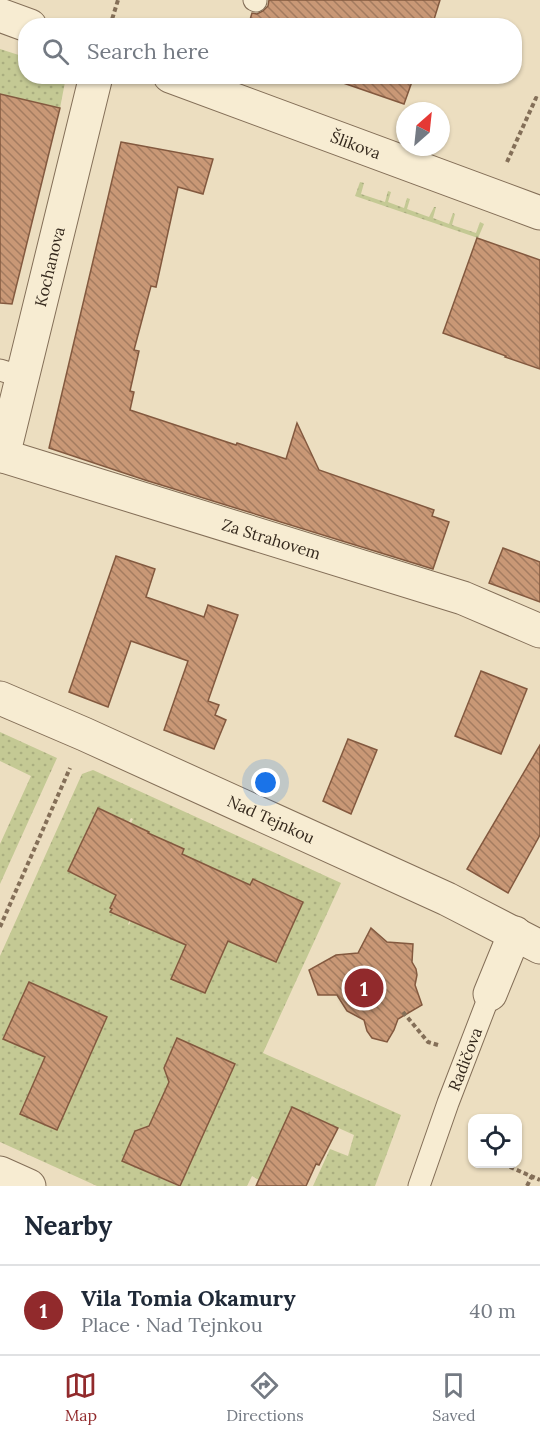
<!DOCTYPE html>
<html lang="en">
<head>
<meta charset="utf-8">
<style>
	body { margin:0; font-family:Lora,serif; background:#f2f2f3; color:#1f2937 }
	.controls { position:absolute; right:18px; bottom:18px; display:grid; overflow:hidden; border-radius:12px; box-shadow:0 2px 4px #0004 }
	.controls button { width:54px; height:54px; display:grid; place-items:center; padding:0; border:0; border-bottom:2px solid #e0e1e3; background:#fff; color:#1f2937; font:30px sans-serif }
	.compass { position:absolute; left:396px; top:102px; width:54px; height:54px; border-radius:50%; background:#fff; box-shadow:0 2px 4px #0004; rotate:27deg }
	.you { position:absolute; left:266px; top:783px; width:21px; height:21px; margin:-15px; border:4px solid #fff; border-radius:50%; background:#1a73e8; box-shadow:0 0 0 9px #1a73e833 }
	.badge { display:grid; place-items:center; width:39px; height:39px; border-radius:50%; background:#912a2c; color:#fff; font-size:20px; font-weight:700 }
	.pin { position:absolute; translate:-50% -50%; border:3px solid #fff; box-shadow:0 2px 6px #0006 }
	.list { margin:0; padding:0; list-style:none }
	h2 { display:flex; justify-content:space-between; align-items:center; height:78px; margin:0; padding:0 24px; font-size:26px }
	h2 small { font-size:20px; font-weight:400; color:#747a83 }
	.list li { display:grid; grid-template-columns:39px 1fr auto; gap:18px; align-items:center; box-sizing:border-box; height:90px; padding:0 24px; border-top:2px solid #e0e1e3 }
	.list b { display:block; font-size:22px; white-space:nowrap }
	.list p { margin:0; font-size:20px; white-space:nowrap; color:#747a83 }
	.list em { font-size:20px; font-style:normal; color:#747a83 }
	.icon { flex:none; width:33px; height:33px; fill:none; stroke:currentColor; stroke-width:2; stroke-linecap:round; stroke-linejoin:round }
	.map { position:relative; flex:none; width:540px; height:1186px; overflow:hidden }
	.search { position:absolute; background:#fff; box-shadow:0 2px 4px #0004; left:18px; right:18px; top:18px; height:66px; display:flex; align-items:center; gap:15px; box-sizing:border-box; padding:0 21px; border-radius:24px; color:#747a83; font-size:22px }
	.sheet { height:168px; background:#fff }
	nav { display:flex; justify-content:space-around; align-items:center; box-sizing:border-box; height:84px; border-top:2px solid #e0e1e3; background:#fff; font-size:16px; color:#747a83 }
	nav a { display:grid; justify-items:center; gap:3px }
	nav .on { color:#912a2c }
	.map>svg:first-child { display:block }
</style>
</head>
<body>
<div class="map">
<svg width="540" height="1186" viewBox="0 0 540 1186">
	<defs>
		<pattern id="grass-dots" width="8" height="8" patternUnits="userSpaceOnUse" patternTransform="scale(1.5)"><rect width="8" height="8" fill="#c4c994"/><path d="M2 2h.1M6 6h.1" fill="none" stroke="#a9ad7f" stroke-width="1.8" stroke-linecap="round"/></pattern>
		<pattern id="building-back-hatch" width="6" height="6" patternUnits="userSpaceOnUse" patternTransform="scale(1.5)"><rect width="6" height="6" fill="#c99876"/><path d="M-1 5l2 2M0 0l6 6M5-1l2 2" fill="none" stroke="#a47c60"/></pattern>
	</defs>
	<rect width="100%" height="100%" fill="#ecdec0"/>
	<g fill="url(#grass-dots)" fill-rule="evenodd">
		<polygon points="0,49 25,57 26,76 66,77 60,108 0,94"/>
		<polygon points="360,182 364,183 361,194 385,202 388,191 391,192 388,202 404,208 407,198 410,199 407,209 429,217 434,207 436,207 433,218 449,224 453,213 455,214 452,225 476,233 480,222 484,224 478,238 355,196"/>
		<polygon points="0,732 57,758 0,884 0,844 31,776 0,761"/>
		<path d="M93 770 341 883 263 1053 401 1115 375 1186H313L330 1149 348 1156 354 1135 292 1107 259 1180 252 1176 247 1186H180L234 1064 177 1039 164 1068 169 1082 149 1126 135 1131 122 1161 178 1186H97L0 1142V956L82 774ZM99 808 129 822 131 818 133 819 131 823 149 832 131 921 129 925 128 924 130 920 110 912 112 909 110 908 116 895 68 871 93 817H94ZM253 879 303 902 276 962 228 941 205 993 172 979 250 885ZM29 982 107 1017 56 1130 20 1114 45 1057 3 1038Z"/>
	</g>
	<g fill="url(#building-back-hatch)" stroke="#83593f" stroke-width="1.5">
		<polygon points="269,0 440,0 432,26 248,26 252,13 257,14 263,11 268,6"/>
		<polygon points="323,76 414,76 404,104"/>
		<polygon points="0,94 60,108 12,304 0,303"/>
		<polygon points="121,142 213,159 203,194 178,187 156,287 151,286 134,350 139,351 130,391 134,392 130,410 236,445 237,443 286,459 297,423 319,470 434,510 432,516 449,522 433,569 145,480 49,448"/>
		<polygon points="477,238 540,260 540,369 505,357 506,356 443,333"/>
		<polygon points="503,548 540,562 540,602 489,583"/>
		<polygon points="116,556 155,569 146,597 204,617 208,605 238,615 208,701 219,705 215,715 226,720 214,749 164,730 188,661 131,641 108,707 69,692"/>
		<polygon points="481,671 527,689 501,754 455,736"/>
		<polygon points="348,739 377,750 351,814 323,801"/>
		<polygon points="540,745 540,835 508,893 467,869"/>
		<polygon points="98,808 149,832 148,833 184,849 182,854 250,885 253,879 303,902 276,962 228,941 205,993 171,979 186,945 110,912 112,909 110,908 116,895 68,871"/>
		<polygon points="371,928 387,942 413,944 412,962 416,969 417,975 415,985 422,1005 398,1019 394,1030 387,1042 372,1038 367,1031 364,1020 347,1011 337,995 318,995 309,970 336,955 358,953"/>
		<polygon points="29,982 107,1017 57,1130 20,1114 45,1057 3,1039"/>
		<polygon points="177,1038 235,1064 180,1186 122,1161 135,1131 149,1126 169,1082 164,1068"/>
		<polygon points="292,1107 338,1128 319,1165 316,1164 306,1186 256,1186"/>
	</g>
	<g fill="none" stroke-linecap="round" stroke-linejoin="round">
		<defs>
			<g id="lane">
				<polyline points="254,0 256,1"/>
				<polyline points="0,370 23,377"/>
				<path id="s1" d="M419 1186 448 1103 490 994"/>
			</g>
			<g id="street">
				<polyline points="0,15 30,26"/>
				<path id="s2" d="M170 76 540 213"/>
				<path id="s3" d="M0 455 463 598 540 631"/>
				<path id="s4" d="M3 456 96 76"/>
				<path id="s5" d="M0 698 84 734 447 899 540 947"/>
				<polyline points="490,994 515,933"/>
				<polyline points="0,1173 29,1186"/>
			</g>
		</defs>
		<use href="#lane" stroke="#846f58" stroke-width="23"/>
		<use href="#street" stroke="#846f58" stroke-width="35"/>
		<g stroke="#846f58" stroke-width="4" stroke-dasharray="4.5 3" stroke-linecap="butt">
			<polyline points="110,26 118,0"/>
			<polyline points="507,162 536,98 540,100"/>
			<polyline points="0,927 70,768"/>
			<polyline points="403,1012 428,1042 438,1045"/>
			<polyline points="503,1164 540,1180"/>
			<polyline points="527,1186 532,1176"/>
		</g>
		<use href="#lane" stroke="#f7ecd2" stroke-width="21"/>
		<use href="#street" stroke="#f7ecd2" stroke-width="33"/>
	</g>
	<g text-anchor="middle" dominant-baseline="central" stroke-width="5" stroke-linejoin="round" paint-order="stroke">
		<g font-size="16" fill="#34281c" stroke="#f4e9cf">
			<text stroke="none"><textPath href="#s2" startOffset="198">Šlikova</textPath></text>
			<text stroke="none"><textPath href="#s4" startOffset="195">Kochanova</textPath></text>
			<text stroke="none"><textPath href="#s3" startOffset="284">Za Strahovem</textPath></text>
			<text stroke="none"><textPath href="#s5" startOffset="297">Nad Tejnkou</textPath></text>
			<text stroke="none"><textPath href="#s1" startOffset="135">Radičova</textPath></text>
		</g>
	</g>
</svg>
<div class="controls">
<button><svg class="icon" aria-label="locate" viewBox="0 0 24 24"><circle cx="12" cy="12" r="6"/><path d="M12 2v4M12 18v4M2 12h4M18 12h4"/></svg></button>
</div>
<svg class="compass" viewBox="-18 -18 36 36"><path d="M0-13l5 13h-10z" fill="#e53935"/><path d="M0 13l5-13h-10z" fill="#747a83"/></svg>
<div class="you"></div>
<div class="pin badge" style="left:364px;top:988px">1</div>
<div class="search"><svg class="icon" aria-label="search" viewBox="0 0 24 24"><circle cx="10" cy="10" r="6"/><path d="M15 15l6 6"/></svg>Search here</div>
</div>
<section class="sheet">
<h2>Nearby<small></small></h2>
<ul class="list">
<li><span class="badge">1</span><div><b>Vila Tomia Okamury</b><p>Place · Nad Tejnkou</p></div><em>40 m</em></li>
</ul>
</section>
<nav>
<a class="on"><svg class="icon" aria-label="map" viewBox="0 0 24 24"><path d="M3 6l6-2 6 2 6-2v14l-6 2-6-2-6 2zM9 4v14M15 6v14"/></svg>Map</a>
<a><svg class="icon" aria-label="directions" viewBox="0 0 24 24"><path d="M12 3l9 9-9 9-9-9zM9 14v-3h6M13 9l2 2-2 2"/></svg>Directions</a>
<a><svg class="icon" aria-label="saved" viewBox="0 0 24 24"><path d="M7 4h10v16l-5-4-5 4z"/></svg>Saved</a>
</nav>
</body>
</html>
